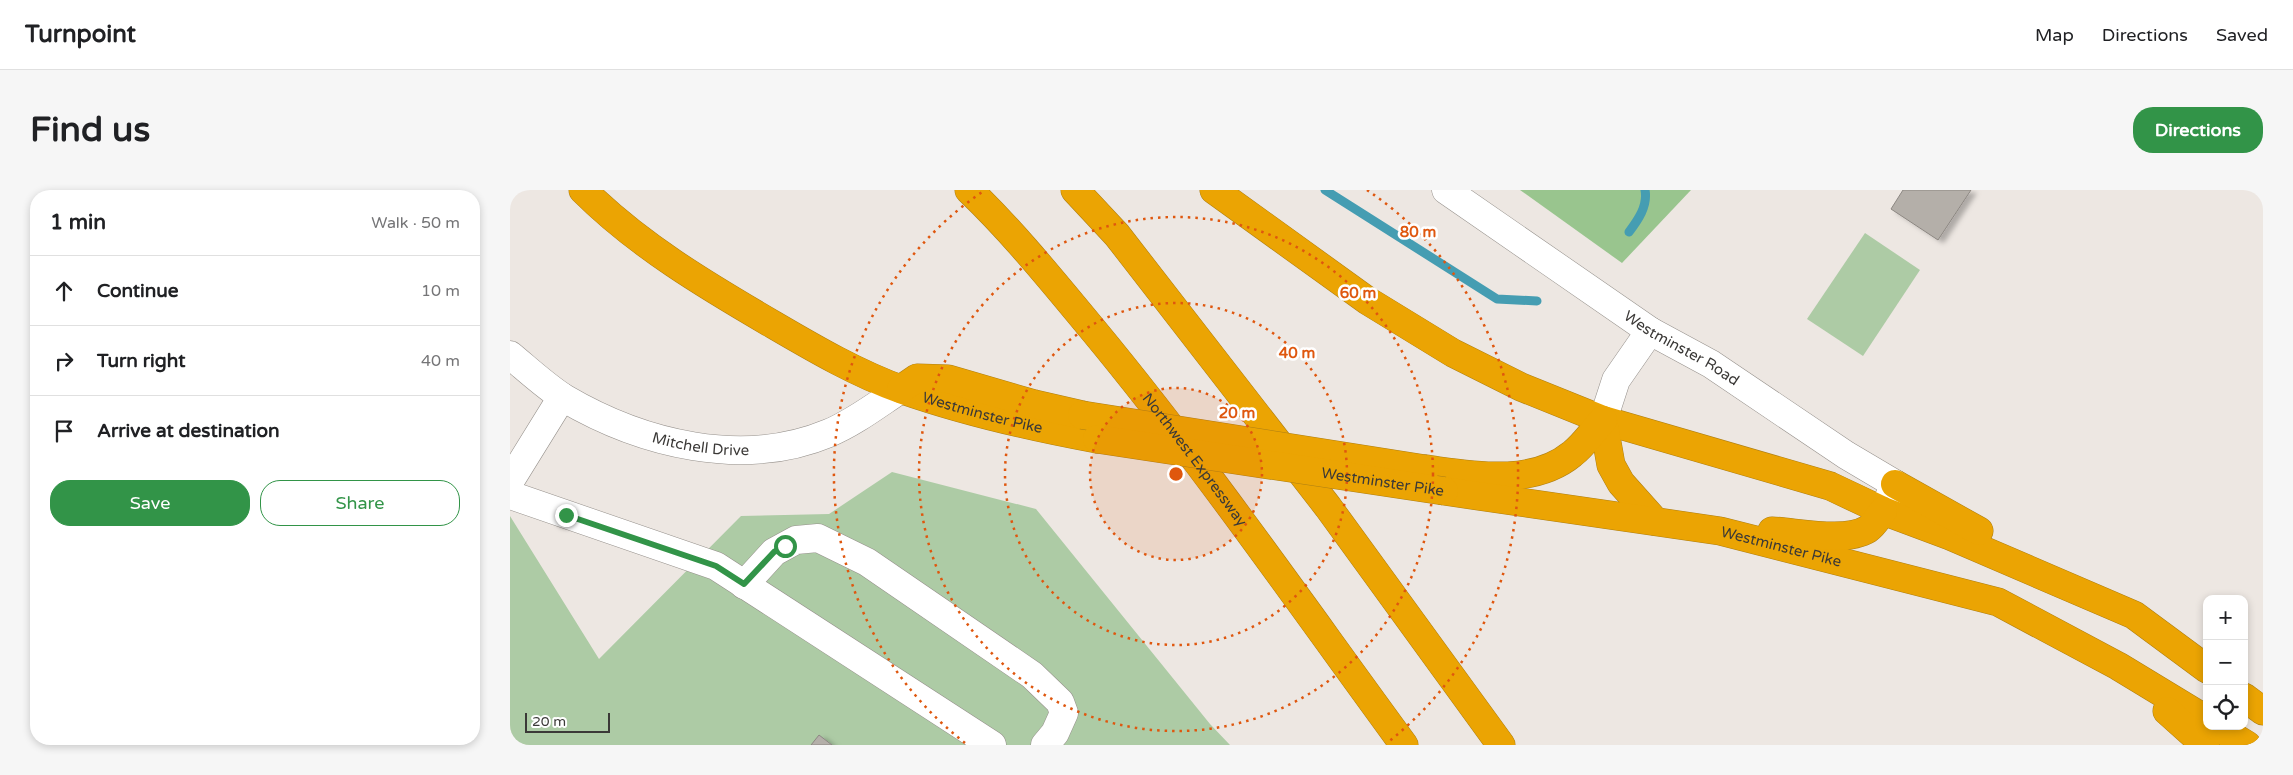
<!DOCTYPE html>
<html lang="en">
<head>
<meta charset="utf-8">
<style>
	body { margin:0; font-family:"Varela Round",sans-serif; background:#f6f6f6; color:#202124 }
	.controls { position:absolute; right:15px; bottom:15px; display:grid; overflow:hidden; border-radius:10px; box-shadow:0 2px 8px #0003 }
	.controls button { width:45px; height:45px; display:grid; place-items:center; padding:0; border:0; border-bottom:1px solid #e0e0e0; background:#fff; color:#202124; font:25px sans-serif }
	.scale { position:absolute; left:15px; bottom:12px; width:85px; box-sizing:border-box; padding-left:5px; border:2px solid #3b3937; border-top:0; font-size:14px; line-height:18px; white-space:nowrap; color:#3b3937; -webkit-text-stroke:4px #fff; paint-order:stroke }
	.stop { position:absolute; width:15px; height:15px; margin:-11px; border:4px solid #329448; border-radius:50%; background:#fff }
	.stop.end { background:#329448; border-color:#fff; box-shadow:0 1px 5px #0008 }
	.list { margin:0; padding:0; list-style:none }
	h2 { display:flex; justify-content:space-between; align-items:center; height:65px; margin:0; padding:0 20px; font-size:21px }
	h2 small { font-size:16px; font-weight:400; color:#757577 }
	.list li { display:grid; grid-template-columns:32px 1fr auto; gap:15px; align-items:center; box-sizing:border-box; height:70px; padding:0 20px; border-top:1px solid #e0e0e0 }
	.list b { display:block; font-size:19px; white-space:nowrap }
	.list em { font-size:16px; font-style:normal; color:#757577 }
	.actions { display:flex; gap:10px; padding:15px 20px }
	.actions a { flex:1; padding:11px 0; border:1px solid #329448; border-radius:20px; text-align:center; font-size:18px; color:#329448 }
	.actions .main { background:#329448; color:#fff }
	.icon { flex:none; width:28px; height:28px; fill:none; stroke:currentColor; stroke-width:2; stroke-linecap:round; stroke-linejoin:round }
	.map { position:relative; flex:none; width:1753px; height:555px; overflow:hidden; border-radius:20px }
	header { display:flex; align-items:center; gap:30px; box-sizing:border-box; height:70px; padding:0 25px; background:#fff; border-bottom:1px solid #e0e0e0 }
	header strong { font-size:24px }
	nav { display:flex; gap:28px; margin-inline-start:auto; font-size:18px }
	.intro { display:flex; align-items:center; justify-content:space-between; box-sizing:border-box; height:120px; padding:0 30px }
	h1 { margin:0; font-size:35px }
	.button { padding:12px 22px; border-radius:20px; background:#329448; color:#fff; font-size:18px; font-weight:700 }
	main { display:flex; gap:30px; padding:0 30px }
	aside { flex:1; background:#fff; border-radius:20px; box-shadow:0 2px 8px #0003 }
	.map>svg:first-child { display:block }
</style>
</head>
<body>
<header>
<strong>Turnpoint</strong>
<nav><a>Map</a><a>Directions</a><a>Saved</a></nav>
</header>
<div class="intro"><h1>Find us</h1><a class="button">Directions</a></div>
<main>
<aside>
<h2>1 min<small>Walk · 50 m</small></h2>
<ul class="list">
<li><svg class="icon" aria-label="ahead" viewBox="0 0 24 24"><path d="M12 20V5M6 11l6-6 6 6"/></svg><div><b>Continue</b></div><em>10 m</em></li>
<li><svg class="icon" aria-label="right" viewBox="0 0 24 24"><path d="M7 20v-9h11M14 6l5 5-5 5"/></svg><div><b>Turn right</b></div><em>40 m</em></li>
<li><svg class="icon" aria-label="arrive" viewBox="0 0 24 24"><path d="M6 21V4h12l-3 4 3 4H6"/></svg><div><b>Arrive at destination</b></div></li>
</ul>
<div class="actions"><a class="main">Save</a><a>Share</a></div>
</aside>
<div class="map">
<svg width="1753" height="555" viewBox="0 0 1753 555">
	<defs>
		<filter id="shadow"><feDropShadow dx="5.5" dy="3" stdDeviation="2.5" flood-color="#0004"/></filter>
	</defs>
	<rect width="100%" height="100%" fill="#ede7e2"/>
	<g fill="#adcba5">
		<polygon points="1355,43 1410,80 1353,166 1297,129"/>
		<polygon points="382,282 526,319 700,534 720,555 0,555 0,326 89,469 231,326 319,324"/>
	</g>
	<polygon fill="#99c58e" points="1010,0 1181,0 1112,73"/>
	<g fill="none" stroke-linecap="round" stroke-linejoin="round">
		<g stroke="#459db2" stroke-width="9">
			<polyline points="815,0 987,109 1027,111"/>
			<path d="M1119 42C1128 30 1138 16 1135 0"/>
		</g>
	</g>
	<g fill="#b4afa9" stroke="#8c8782" filter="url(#shadow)">
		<polygon points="1393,0 1461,0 1428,50 1381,19"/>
		<polygon points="309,545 322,555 301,555"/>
	</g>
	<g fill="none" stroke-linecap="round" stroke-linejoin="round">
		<defs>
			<g id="minor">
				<path id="s1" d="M936 0 1140 141 1201 174 1336 265 1385 294 1373 321"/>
				<path id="s2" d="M0 165C17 179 35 196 54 208 132 254 233 279 319 243 345 232 368 214 391 199"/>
				<polyline points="1093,230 1106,190 1140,141"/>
				<polyline points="0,291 52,207"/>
				<polyline points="0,305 206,376 482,555"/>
				<polyline points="234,395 264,362 286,350 308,348 357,372 522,485 550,512 554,523 545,543 535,555"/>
			</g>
			<g id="highway">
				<path id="s3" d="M73 0C128 55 197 96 264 135 305 159 348 184 393 200 456 222 522 237 587 249"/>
				<path id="s4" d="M459 0C504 43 544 93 584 141 694 274 792 416 894 555"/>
				<polyline points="565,0 607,45 818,317 991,555"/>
				<polyline points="704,0 858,111 943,163 1011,197 1093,230 1320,296 1373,321 1440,346 1624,425 1697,479"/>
				<polyline points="391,199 407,188 438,189 524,214 572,225"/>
				<polyline points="1093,230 1101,275 1111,293 1145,331"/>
				<path d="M915 279C962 285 1022 297 1062 264 1074 255 1083 241 1093 230"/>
				<polyline points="1385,294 1469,341"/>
				<path id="s5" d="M934 301 1210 341 1488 412 1608 476 1697 530"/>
				<path d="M1262 341C1287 342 1336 353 1358 339 1364 335 1369 326 1373 321"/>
				<polyline points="1734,507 1753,521"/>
				<polyline points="1657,521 1695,555"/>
				<polyline points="1706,536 1737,555"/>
			</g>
		</defs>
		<use href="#minor" stroke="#96918c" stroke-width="29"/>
		<use href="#highway" stroke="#ad7f15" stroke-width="29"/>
		<use href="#minor" stroke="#fff" stroke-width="28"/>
		<use href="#highway" stroke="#eba403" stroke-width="28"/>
		<defs>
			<g id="highway-bridge">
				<polyline points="572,225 915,279"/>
				<path id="s6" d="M587 249 934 301"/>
			</g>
		</defs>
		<use href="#highway-bridge" stroke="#ad7f15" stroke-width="29" stroke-linecap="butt"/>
		<use href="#highway-bridge" stroke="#eba403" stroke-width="28"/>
	</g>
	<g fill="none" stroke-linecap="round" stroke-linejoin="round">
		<polyline stroke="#329448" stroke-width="6" points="56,325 206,376 234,394 264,362 275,356"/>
	</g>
	<circle cx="666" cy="284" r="86" fill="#df570e" fill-opacity=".12"/>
	<g fill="none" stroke="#df570e" stroke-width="2.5" stroke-dasharray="2.5 5">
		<circle cx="666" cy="284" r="86"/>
		<circle cx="666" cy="284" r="171"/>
		<circle cx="666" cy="284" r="257"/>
		<path d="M455 553A342 342 0 0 1 475 0M857 0A342 342 0 0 1 877 553"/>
	</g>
	<g text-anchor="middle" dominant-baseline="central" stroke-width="5" stroke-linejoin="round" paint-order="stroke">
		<g font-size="15" fill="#3b3937" stroke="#fff">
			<text stroke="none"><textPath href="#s1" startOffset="284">Westminster Road</textPath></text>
			<text stroke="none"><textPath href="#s3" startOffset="462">Westminster Pike</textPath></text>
			<text stroke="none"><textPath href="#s2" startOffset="215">Mitchell Drive</textPath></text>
			<text stroke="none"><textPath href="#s4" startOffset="352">Northwest Expressway</textPath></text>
			<text stroke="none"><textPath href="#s6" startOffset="289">Westminster Pike</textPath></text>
			<text stroke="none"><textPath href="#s5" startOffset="342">Westminster Pike</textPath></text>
		</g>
	</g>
	<circle cx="666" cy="284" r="8" fill="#df570e" stroke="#fff" stroke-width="2.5"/>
	<g font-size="15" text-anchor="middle" font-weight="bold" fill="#df570e" stroke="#fff" stroke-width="5" stroke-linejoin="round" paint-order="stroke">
		<text x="908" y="47">80 m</text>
		<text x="848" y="108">60 m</text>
		<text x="787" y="168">40 m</text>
		<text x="727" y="228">20 m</text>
	</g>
</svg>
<div class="controls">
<button>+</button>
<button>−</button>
<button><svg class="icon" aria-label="locate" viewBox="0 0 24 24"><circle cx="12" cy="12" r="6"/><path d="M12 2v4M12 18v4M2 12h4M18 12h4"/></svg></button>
</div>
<div class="scale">20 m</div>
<div class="stop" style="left:275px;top:356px"></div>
<div class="stop end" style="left:56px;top:325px"></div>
</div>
</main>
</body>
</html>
